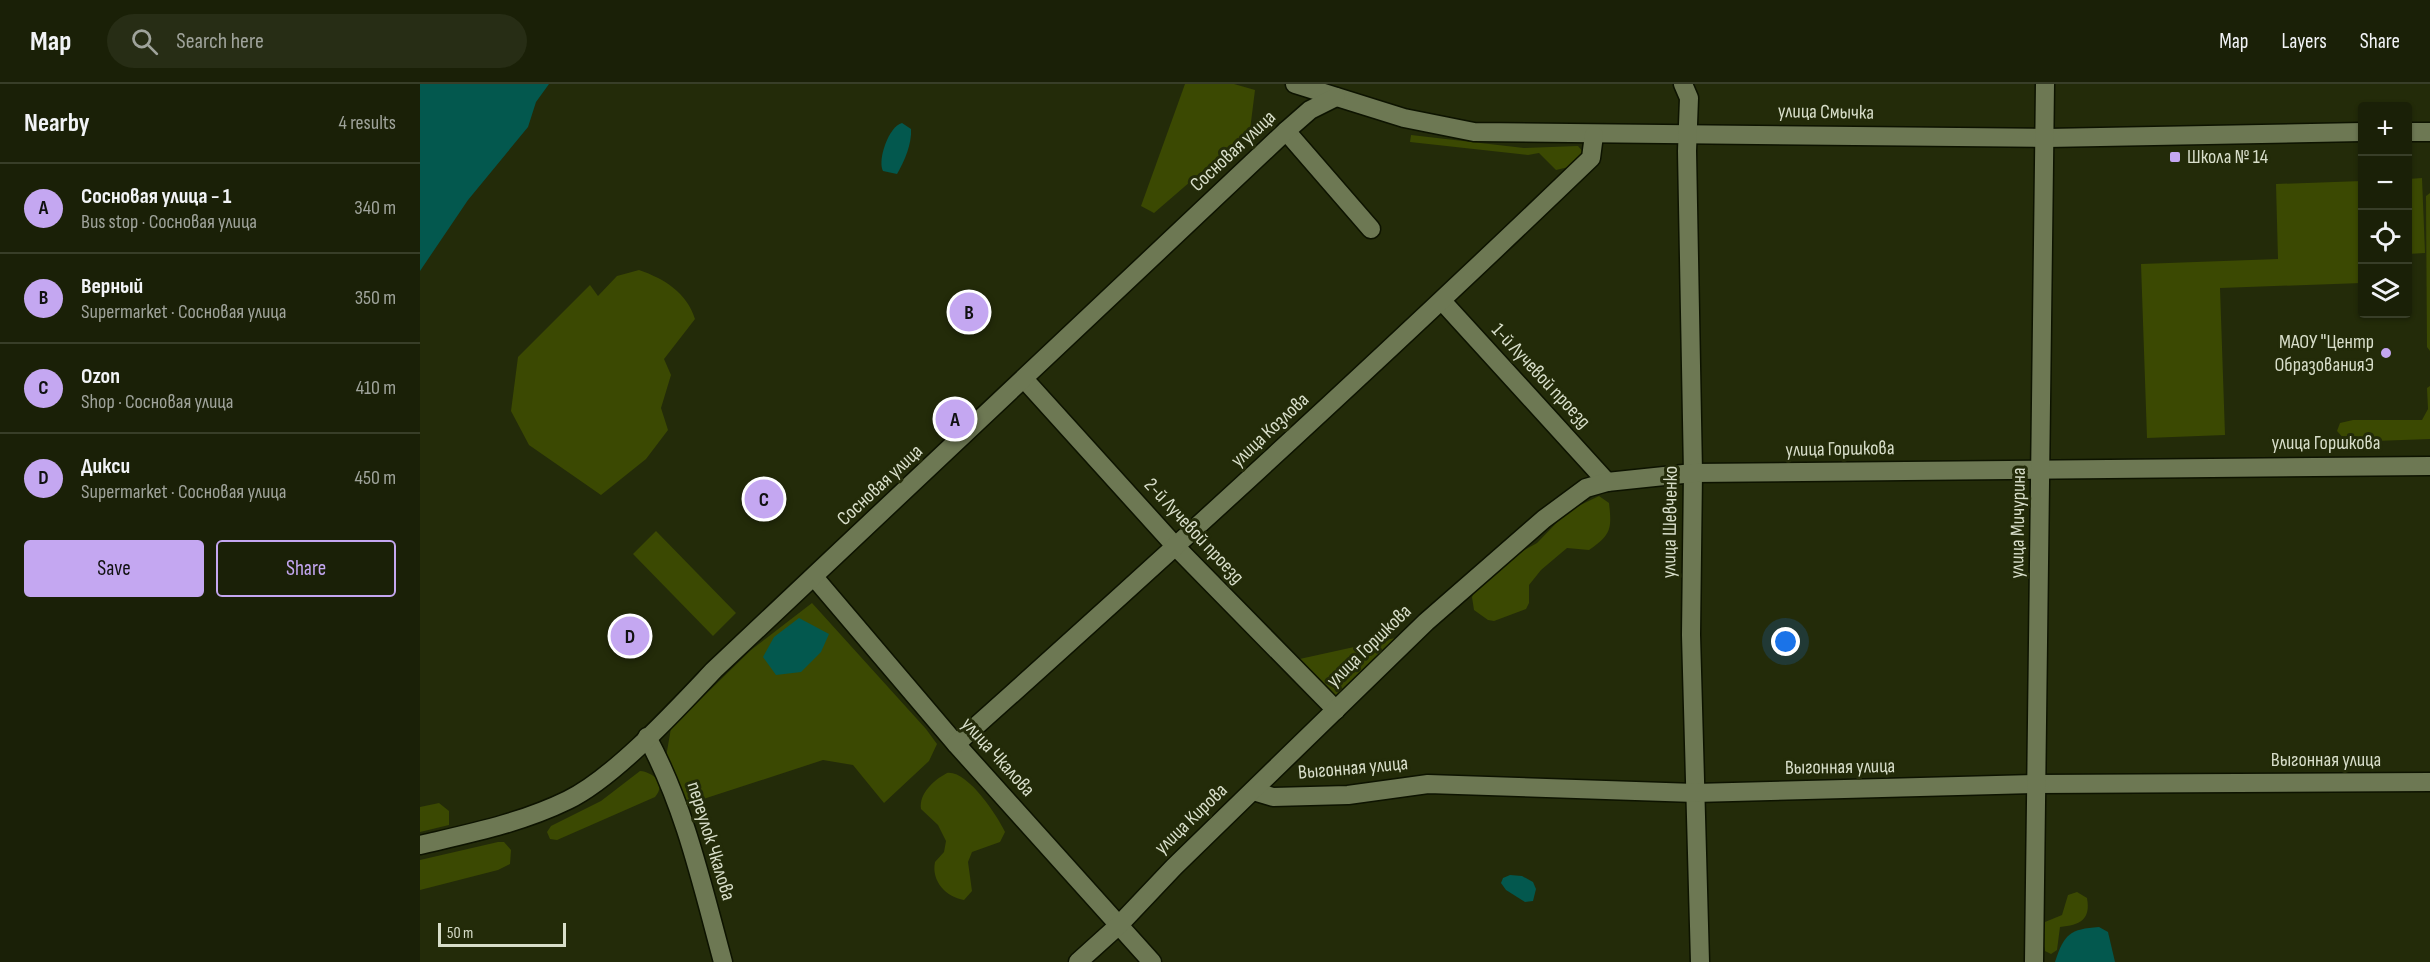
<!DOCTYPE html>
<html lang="en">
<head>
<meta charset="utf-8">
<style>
	body { margin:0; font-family:"Sofia Sans Condensed",sans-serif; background:#272d15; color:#f1f3f6 }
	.controls { position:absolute; right:18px; top:18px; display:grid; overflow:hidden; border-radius:6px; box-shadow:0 2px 4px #0004 }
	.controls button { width:54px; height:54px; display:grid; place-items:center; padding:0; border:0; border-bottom:2px solid #383e28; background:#1a2007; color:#f1f3f6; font:30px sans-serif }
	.scale { position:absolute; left:18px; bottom:15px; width:128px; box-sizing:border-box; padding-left:6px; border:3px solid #d8deca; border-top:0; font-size:16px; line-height:21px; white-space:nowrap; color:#d8deca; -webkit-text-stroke:4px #232b09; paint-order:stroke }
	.you { position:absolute; left:1366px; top:558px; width:21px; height:21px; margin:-15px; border:4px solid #fff; border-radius:50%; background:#1a73e8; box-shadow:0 0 0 9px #1a73e833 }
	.badge { display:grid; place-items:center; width:39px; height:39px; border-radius:50%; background:#c4a7f1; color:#111; font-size:20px; font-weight:700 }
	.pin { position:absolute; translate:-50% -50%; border:3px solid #fff; box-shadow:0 2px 6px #0006 }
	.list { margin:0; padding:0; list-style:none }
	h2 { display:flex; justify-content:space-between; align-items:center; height:78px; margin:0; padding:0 24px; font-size:26px }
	h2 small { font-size:20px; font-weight:400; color:#9fa39b }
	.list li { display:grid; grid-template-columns:39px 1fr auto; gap:18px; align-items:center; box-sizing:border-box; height:90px; padding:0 24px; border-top:2px solid #383e28 }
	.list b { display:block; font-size:22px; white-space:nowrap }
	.list p { margin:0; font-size:20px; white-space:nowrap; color:#9fa39b }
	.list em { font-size:20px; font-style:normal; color:#9fa39b }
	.actions { display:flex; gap:12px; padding:18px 24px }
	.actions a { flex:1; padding:14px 0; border:2px solid #c4a7f1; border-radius:6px; text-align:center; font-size:21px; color:#c4a7f1 }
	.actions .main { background:#c4a7f1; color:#111 }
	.icon { flex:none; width:33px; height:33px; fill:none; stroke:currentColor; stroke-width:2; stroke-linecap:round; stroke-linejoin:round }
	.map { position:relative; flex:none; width:2010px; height:878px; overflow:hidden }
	header { display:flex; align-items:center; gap:36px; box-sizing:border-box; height:84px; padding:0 30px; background:#1a2007; border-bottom:2px solid #383e28 }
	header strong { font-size:28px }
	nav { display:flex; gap:33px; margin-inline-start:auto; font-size:21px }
	.search { width:420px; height:54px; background:#272d15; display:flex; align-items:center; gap:15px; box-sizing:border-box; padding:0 21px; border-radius:33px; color:#9fa39b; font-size:22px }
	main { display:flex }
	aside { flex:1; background:#1a2007 }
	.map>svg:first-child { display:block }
</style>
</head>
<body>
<header>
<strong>Map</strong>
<div class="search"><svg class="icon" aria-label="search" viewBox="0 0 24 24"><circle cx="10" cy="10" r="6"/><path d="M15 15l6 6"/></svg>Search here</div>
<nav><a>Map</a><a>Layers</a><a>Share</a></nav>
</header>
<main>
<aside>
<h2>Nearby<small>4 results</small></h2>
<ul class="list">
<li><span class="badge">A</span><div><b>Сосновая улица - 1</b><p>Bus stop · Сосновая улица</p></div><em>340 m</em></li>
<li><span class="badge">B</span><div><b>Верный</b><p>Supermarket · Сосновая улица</p></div><em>350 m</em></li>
<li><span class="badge">C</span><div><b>Ozon</b><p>Shop · Сосновая улица</p></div><em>410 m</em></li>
<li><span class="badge">D</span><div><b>Дикси</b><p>Supermarket · Сосновая улица</p></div><em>450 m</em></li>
</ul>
<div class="actions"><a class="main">Save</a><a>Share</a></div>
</aside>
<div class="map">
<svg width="2010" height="878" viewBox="0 0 2010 878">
	<rect width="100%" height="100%" fill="#232b09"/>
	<g fill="#3b4902">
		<polygon points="765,0 814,0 835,6 830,46 734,129 721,122"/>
		<polygon points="991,51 1104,64 1158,62 1164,69 1153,82 1136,86 1119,69 1108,71 990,58"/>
		<polygon points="2002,94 2005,169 1988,170 1988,95"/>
		<polygon points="1942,97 1942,199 1800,204 1805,351 1727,354 1721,180 1858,175 1856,100"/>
		<polygon points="2010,109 2010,267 2007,263 2006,112"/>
		<path d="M219 186C245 195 267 209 275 235L244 275 251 291 241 324 248 346 226 375 181 411 109 361 91 327 98 273 170 201 178 212 197 192Z"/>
		<polygon points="2010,302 2010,355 1927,358 1917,347 1920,339 1933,336 2002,336 2008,325 2007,304"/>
		<path d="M1179 412 1189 419C1192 445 1191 451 1169 466L1147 464 1121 486 1109 501V519L1106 525 1074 537 1068 536 1054 526 1052 513 1055 507 1097 470 1117 459 1148 427Z"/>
		<polygon points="236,447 316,529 293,552 213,470"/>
		<polygon points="392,519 506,645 517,660 509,677 464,719 433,681 403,676 268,720 246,673 251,644 331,566"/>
		<polygon points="975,554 926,607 919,612 909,611 875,576"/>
		<path d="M220 687C233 688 247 700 235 713L137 756 130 755 127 748 131 742 181 717Z"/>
		<path d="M527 689C547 686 577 731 585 748L580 758 552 768 548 778 552 807 544 816C526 813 511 797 515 778L524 768 526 757 518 741 501 725C499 709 514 696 527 689Z"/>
		<polygon points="19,719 29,727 29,741 0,748 0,723"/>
		<polygon points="78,758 84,758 91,766 90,780 78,786 0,806 0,776"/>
		<path d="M1657 808 1667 814C1671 836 1660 841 1640 843L1637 866 1631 870 1625 867 1622 853 1625 838 1642 831 1648 811Z"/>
	</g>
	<g fill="#03584e">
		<polygon points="0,0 129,0 116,18 108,43 48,116 0,187"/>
		<path d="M482 39 491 45C492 60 484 78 477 90L463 87C457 76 469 42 482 39Z"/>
		<polygon points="379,534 409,550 401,568 381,588 356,591 343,573 354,553"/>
		<polygon points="1090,791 1102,792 1113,798 1116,805 1113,817 1105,818 1086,806 1081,799 1083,794"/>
		<path d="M1679 843 1688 848 1695 878H1635C1644 850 1650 845 1679 843Z"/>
	</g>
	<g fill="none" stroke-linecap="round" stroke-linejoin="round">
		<defs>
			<g id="minor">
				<polyline points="875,0 984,34 1054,48 1627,54 1942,48"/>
				<polyline points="1263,0 1269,14 1267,67 1273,389 1271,551 1280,878"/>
				<polyline points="866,47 951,145"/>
				<polyline points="1988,48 2010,48"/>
				<polyline points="1022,217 1187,398"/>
				<polyline points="605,296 757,464 916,626"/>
				<polyline points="394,493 536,660 732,878"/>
				<path d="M227 653C265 723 282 801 303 878"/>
				<path d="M536 660C751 468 963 274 1171 74L1174 51"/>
				<polyline points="833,707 853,713 928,711 1008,700 1275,709 1616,700 2010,698"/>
				<path d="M0 761C51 749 101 739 148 716 195 693 257 625 294 586L866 47 890 26 916 13"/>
				<polyline points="658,878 699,841 754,783 1006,538 1124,435 1166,404 1187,398 1273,389 2010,382"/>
				<polyline points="1614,878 1625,0"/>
			</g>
		</defs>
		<use href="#minor" stroke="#0d1300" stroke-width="21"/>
		<use href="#minor" stroke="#6d7853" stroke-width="18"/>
	</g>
	<g fill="#c4a7f1" stroke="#232b09" stroke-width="2">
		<rect x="1749" y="67" width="12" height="12" rx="3"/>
		<circle cx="1966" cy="269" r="6"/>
	</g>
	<g text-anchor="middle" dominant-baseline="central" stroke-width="6" stroke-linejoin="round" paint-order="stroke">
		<g font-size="20" fill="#d8deca" stroke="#232b09">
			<text transform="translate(1406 28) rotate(1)">улица Смычка</text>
			<text transform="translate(813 67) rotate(-43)">Сосновая улица</text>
			<text transform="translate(1121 292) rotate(47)">1-й Лучевой проезд</text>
			<text transform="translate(850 346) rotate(-43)">улица Козлова</text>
			<text x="1906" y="359">улица Горшкова</text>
			<text transform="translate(1420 365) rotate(-1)">улица Горшкова</text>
			<text transform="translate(460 401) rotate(-43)">Сосновая улица</text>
			<text transform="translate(1250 438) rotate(-89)">улица Шевченко</text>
			<text transform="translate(1598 439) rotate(-89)">улица Мичурина</text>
			<text transform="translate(774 447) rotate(47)">2-й Лучевой проезд</text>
			<text transform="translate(949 562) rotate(-44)">улица Горшкова</text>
			<text transform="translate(578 673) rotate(48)">улица Чкалова</text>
			<text x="1906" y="676">Выгонная улица</text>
			<text transform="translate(1420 683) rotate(-1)">Выгонная улица</text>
			<text transform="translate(933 684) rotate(-5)">Выгонная улица</text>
			<text transform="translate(771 735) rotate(-44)">улица Кирова</text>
			<text transform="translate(291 757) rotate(73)">переулок Чкалова</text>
		</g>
		<g font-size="20" fill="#d8deca" stroke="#232b09" text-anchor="start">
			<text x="1767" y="73">Школа № 14</text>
			<text x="1954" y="258" text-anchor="end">МАОУ "Центр<tspan x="1954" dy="23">ОбразованияЭ</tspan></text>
		</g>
	</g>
</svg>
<div class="controls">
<button>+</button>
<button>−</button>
<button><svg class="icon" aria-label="locate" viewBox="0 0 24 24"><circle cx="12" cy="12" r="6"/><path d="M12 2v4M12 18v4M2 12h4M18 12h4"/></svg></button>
<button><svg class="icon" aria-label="layers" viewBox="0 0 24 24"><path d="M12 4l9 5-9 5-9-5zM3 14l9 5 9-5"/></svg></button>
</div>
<div class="scale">50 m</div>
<div class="you"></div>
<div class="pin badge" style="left:535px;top:335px">A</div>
<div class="pin badge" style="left:549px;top:228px">B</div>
<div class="pin badge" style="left:344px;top:415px">C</div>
<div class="pin badge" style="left:210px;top:552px">D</div>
</div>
</main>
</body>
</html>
